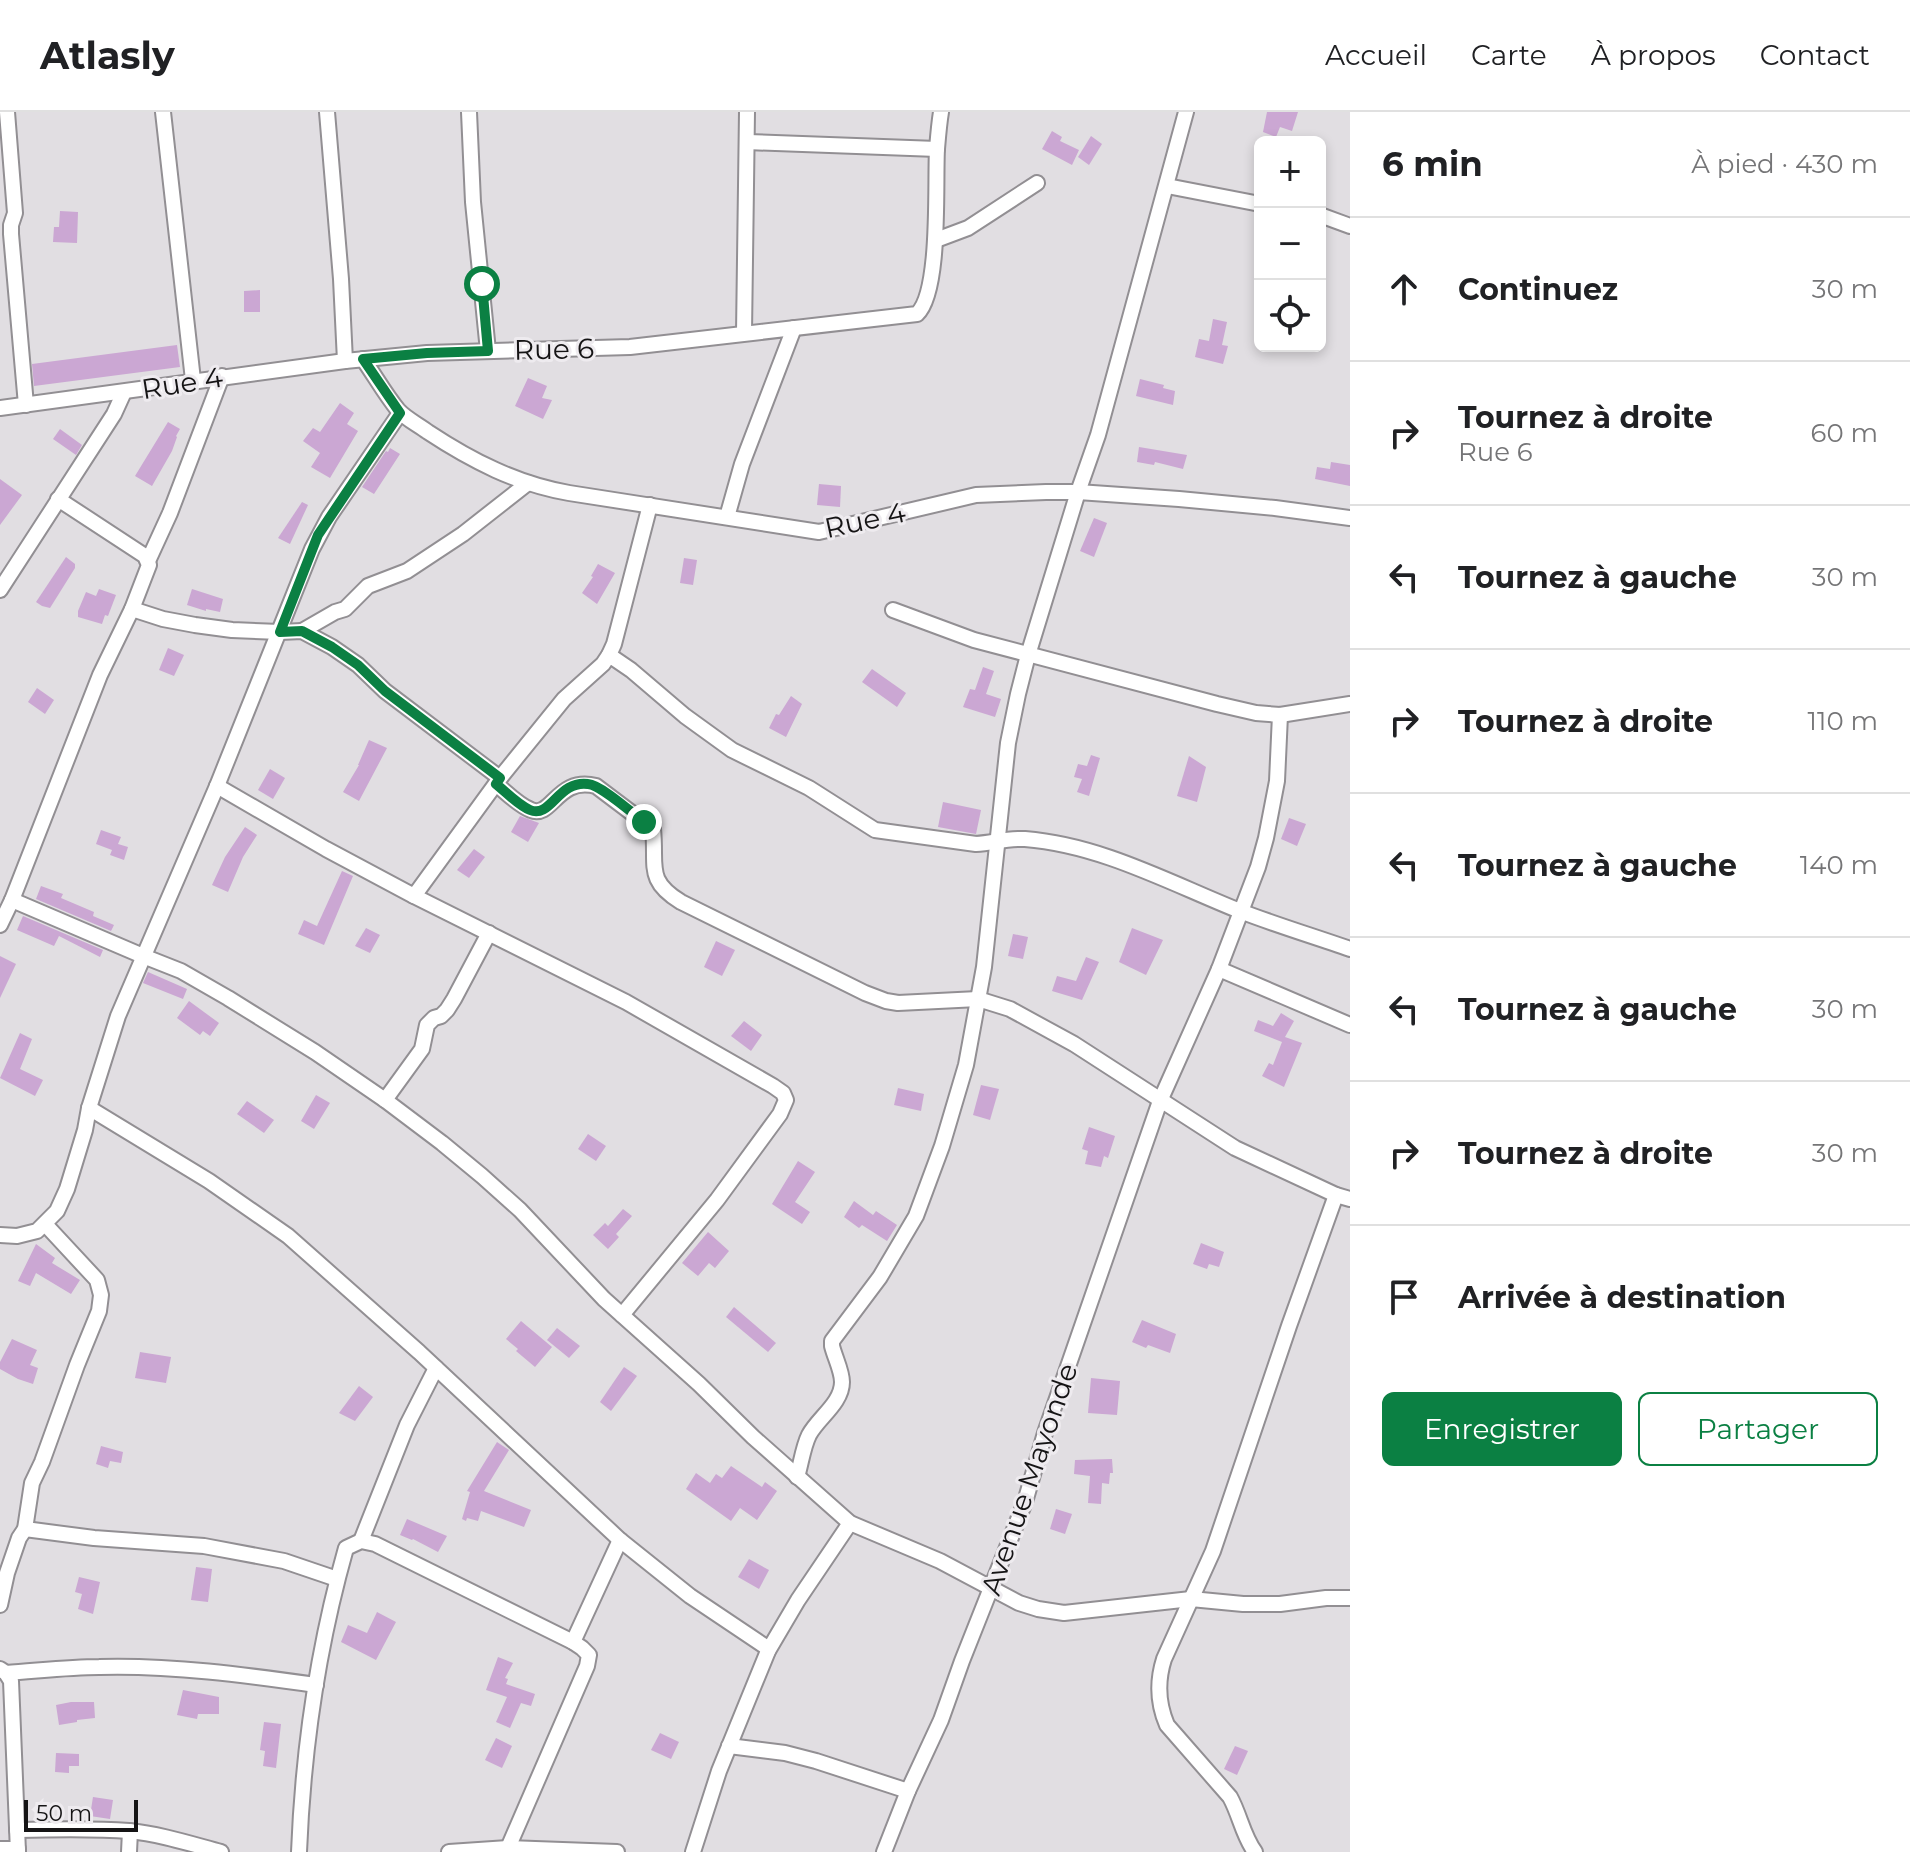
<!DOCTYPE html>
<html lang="fr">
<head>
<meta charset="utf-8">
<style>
	body { margin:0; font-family:Montserrat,sans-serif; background:#f2f2f2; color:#202124 }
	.controls { position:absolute; right:24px; top:24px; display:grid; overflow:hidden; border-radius:12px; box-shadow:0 4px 12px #0003 }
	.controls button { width:72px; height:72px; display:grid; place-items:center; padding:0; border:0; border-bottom:2px solid #e0e0e0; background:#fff; color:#202124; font:40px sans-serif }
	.scale { position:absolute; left:24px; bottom:20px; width:114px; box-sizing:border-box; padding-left:8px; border:4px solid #151415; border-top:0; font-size:22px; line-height:28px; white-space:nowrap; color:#151415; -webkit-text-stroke:6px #eeebef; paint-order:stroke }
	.stop { position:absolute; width:24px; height:24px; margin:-18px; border:6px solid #0b8043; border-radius:50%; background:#fff }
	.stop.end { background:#0b8043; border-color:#fff; box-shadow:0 2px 8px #0008 }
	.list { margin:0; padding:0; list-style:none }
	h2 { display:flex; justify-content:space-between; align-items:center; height:104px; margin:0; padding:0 32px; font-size:34px }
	h2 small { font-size:26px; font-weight:400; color:#757577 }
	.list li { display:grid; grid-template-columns:52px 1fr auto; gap:24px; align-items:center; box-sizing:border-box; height:144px; padding:0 32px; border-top:2px solid #e0e0e0 }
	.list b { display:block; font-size:30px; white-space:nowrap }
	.list p { margin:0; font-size:26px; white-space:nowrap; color:#757577 }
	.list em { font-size:26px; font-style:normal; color:#757577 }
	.actions { display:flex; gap:16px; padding:24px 32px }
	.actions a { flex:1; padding:18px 0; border:2px solid #0b8043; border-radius:12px; text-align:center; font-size:28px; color:#0b8043 }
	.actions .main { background:#0b8043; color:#fff }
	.icon { flex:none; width:44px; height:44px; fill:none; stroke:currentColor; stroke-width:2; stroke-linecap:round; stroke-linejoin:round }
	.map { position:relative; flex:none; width:1350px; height:1740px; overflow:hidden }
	header { display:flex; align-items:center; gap:48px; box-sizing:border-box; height:112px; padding:0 40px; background:#fff; border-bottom:2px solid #e0e0e0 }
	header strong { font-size:38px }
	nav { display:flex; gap:44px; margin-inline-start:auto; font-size:28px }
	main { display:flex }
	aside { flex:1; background:#fff }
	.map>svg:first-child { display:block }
</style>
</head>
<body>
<header>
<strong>Atlasly</strong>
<nav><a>Accueil</a><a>Carte</a><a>À propos</a><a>Contact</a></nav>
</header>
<main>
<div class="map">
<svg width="1350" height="1740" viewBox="0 0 1350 1740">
	<rect width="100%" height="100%" fill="#e1dee2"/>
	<g fill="#cba7d3">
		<polygon points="1267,0 1298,0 1292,19 1280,15 1276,25 1263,20"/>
		<polygon points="1052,19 1062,25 1060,29 1079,38 1072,53 1042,37"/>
		<polygon points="1091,24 1102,32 1089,53 1078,45"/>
		<polygon points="60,99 78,100 77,131 53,130 54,115 59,115"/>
		<polygon points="260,178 260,200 244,200 244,179"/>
		<polygon points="1213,207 1227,210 1222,233 1228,234 1223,252 1195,245 1199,227 1209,229"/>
		<polygon points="177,233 180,255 34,274 32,252"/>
		<polygon points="528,266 547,274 542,286 552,288 543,307 515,294"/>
		<polygon points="1140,267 1164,273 1163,276 1175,279 1173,293 1136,284"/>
		<polygon points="340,291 354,301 347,312 358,319 330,366 311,355 320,341 303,329 313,316 320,320"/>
		<polygon points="168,310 180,317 176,324 177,325 172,339 152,374 135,364"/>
		<polygon points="60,317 82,333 76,343 53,327"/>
		<polygon points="1139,335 1187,343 1183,357 1155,350 1154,353 1137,350"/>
		<polygon points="390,336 400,342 374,382 362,375 386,339 388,340"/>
		<polygon points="1331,350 1350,353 1350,374 1315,367 1317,355 1330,357"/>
		<polygon points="0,367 22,383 0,413"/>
		<polygon points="819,372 841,374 840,395 817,393"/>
		<polygon points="302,390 308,393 290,432 278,426"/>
		<polygon points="1094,406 1107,411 1094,445 1080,439"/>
		<polygon points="66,445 75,452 75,456 50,496 42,494 36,490"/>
		<polygon points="684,446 697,448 693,473 680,471"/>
		<polygon points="598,452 615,461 597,492 582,481 593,465 591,464"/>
		<polygon points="99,477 116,483 108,504 105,503 102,512 78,505 78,499 86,480 96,484"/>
		<polygon points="192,477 223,487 220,500 206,497 206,499 187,493"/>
		<polygon points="168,536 184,543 174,564 159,558"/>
		<polygon points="983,555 994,559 986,582 1001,587 995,605 963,595 970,577 975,578"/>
		<polygon points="872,557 906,581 897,595 862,570"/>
		<polygon points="37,576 54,588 45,602 28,590"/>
		<polygon points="791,584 802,592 786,625 769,616 776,602 779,603"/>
		<polygon points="369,628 387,636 359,689 343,680 359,653 358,653"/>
		<polygon points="1091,643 1100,646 1089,684 1077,680 1082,667 1074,665 1078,652 1087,654"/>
		<polygon points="1189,644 1206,655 1197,690 1177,684"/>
		<polygon points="270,657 285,666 273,687 258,678"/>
		<polygon points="943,690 981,698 976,722 938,715"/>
		<polygon points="520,704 539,711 528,730 511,720"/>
		<polygon points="1289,706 1306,712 1297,734 1281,727"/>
		<polygon points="245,715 257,723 243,745 228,780 212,773 225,745"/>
		<polygon points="101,718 121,725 118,732 128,735 124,748 110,743 112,738 96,732"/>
		<polygon points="474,737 485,745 469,766 457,758"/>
		<polygon points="342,759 353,764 324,833 298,822 304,808 317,814"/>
		<polygon points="41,774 63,782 61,786 94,800 93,804 114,813 111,819 36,787"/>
		<polygon points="23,804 103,838 100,845 59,824 54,834 17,818"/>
		<polygon points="366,816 380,823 370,841 355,834"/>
		<polygon points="1132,816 1163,828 1146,863 1119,850"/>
		<polygon points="1013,822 1028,825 1023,847 1008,844"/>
		<polygon points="716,829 735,838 722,864 704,855"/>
		<polygon points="0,844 16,852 0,886"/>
		<polygon points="1086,845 1099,850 1082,888 1052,879 1057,864 1076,869"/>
		<polygon points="148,860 187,877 183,887 143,871"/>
		<polygon points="189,889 219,911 210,924 203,919 200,923 177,906"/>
		<polygon points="1281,901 1294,909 1285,925 1302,931 1284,975 1262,964 1269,951 1273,953 1282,930 1254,919 1258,908 1273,914"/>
		<polygon points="744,909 762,923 751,939 731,924"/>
		<polygon points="20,921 32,927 20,957 43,968 35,984 0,966"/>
		<polygon points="981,973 999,977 990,1008 973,1003"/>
		<polygon points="898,976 924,982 921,999 894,993"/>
		<polygon points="316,983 330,991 314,1017 301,1009"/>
		<polygon points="247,989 274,1008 264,1021 237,1002"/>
		<polygon points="1089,1015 1115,1024 1108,1046 1104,1044 1101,1055 1085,1052 1088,1039 1082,1037"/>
		<polygon points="588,1022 606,1034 596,1049 578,1037"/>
		<polygon points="798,1049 815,1060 795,1090 810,1100 802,1112 772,1092"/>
		<polygon points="854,1089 873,1103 876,1099 897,1113 887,1129 862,1113 859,1116 844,1105"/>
		<polygon points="623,1097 632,1104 616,1122 619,1125 608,1137 593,1123 605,1111 608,1114"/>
		<polygon points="708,1120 729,1139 715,1156 709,1151 698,1164 682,1151"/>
		<polygon points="1201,1131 1224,1140 1219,1155 1209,1152 1207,1157 1193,1152"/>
		<polygon points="36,1132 55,1146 52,1151 80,1168 71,1182 36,1161 30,1174 18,1169"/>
		<polygon points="734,1195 776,1231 768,1240 726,1205"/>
		<polygon points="1142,1208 1176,1222 1170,1241 1148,1233 1146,1236 1132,1230"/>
		<polygon points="521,1209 552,1235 535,1255 516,1239 518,1237 506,1227"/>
		<polygon points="557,1216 580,1234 569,1246 547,1228"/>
		<polygon points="12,1227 37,1238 30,1253 38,1256 33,1272 18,1267 0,1257 0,1250"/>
		<polygon points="140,1240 171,1245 166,1271 135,1266"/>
		<polygon points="624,1255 637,1264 611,1299 600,1290"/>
		<polygon points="1091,1266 1120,1269 1117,1303 1088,1301"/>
		<polygon points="359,1274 373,1285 355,1309 339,1301"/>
		<polygon points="497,1330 509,1338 484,1379 531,1398 524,1415 481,1399 478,1409 467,1406 466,1409 462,1407 470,1380 467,1379"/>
		<polygon points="101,1334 123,1340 121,1351 110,1349 108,1356 96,1352"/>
		<polygon points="1112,1347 1113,1361 1110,1361 1109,1372 1102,1371 1101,1392 1088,1391 1090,1364 1074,1362 1075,1348"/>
		<polygon points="731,1354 762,1375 765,1370 777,1379 757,1408 740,1396 731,1409 686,1377 696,1361 710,1371 716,1362 722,1366"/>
		<polygon points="1056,1397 1072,1402 1065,1422 1050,1417"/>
		<polygon points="407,1407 447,1424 438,1440 413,1427 412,1428 400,1423"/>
		<polygon points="749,1447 769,1458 759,1477 738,1465"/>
		<polygon points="196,1455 212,1457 208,1490 191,1488"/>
		<polygon points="79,1465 100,1470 93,1502 78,1497 82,1482 75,1480"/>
		<polygon points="377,1500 396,1510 376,1548 341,1530 348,1513 367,1521"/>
		<polygon points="498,1545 513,1551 505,1566 508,1567 506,1572 535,1582 531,1594 521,1591 510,1616 496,1610 507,1585 486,1578"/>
		<polygon points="183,1578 219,1585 219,1602 198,1602 197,1607 177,1603"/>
		<polygon points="71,1590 94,1590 95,1606 77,1608 77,1610 59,1613 56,1593"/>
		<polygon points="264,1610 281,1612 276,1656 263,1654 265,1639 260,1638"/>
		<polygon points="660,1621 679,1630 671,1647 651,1638"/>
		<polygon points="496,1626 512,1634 502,1656 485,1648"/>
		<polygon points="1235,1634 1248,1639 1237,1663 1224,1657"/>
		<polygon points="56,1641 79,1642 79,1654 69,1654 69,1661 55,1660"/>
		<polygon points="93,1685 113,1688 110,1707 90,1704"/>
	</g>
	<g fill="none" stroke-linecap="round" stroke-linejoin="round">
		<defs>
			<g id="minor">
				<polyline points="7,0 15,101 11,113 11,122 26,293"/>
				<polyline points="163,0 193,268"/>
				<polyline points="327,0 341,167 345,249"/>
				<polyline points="469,0 473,90 488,239"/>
				<polyline points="747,30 937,37"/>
				<polyline points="1167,74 1260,92"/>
				<polyline points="1320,103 1350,114"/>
				<polyline points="936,128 968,116 1037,71"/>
				<polyline points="744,221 747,0"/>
				<path d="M363 247C375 264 385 282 398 298 406 307 419 313 428 320 472 349 517 372 569 381L819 420 976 383 1046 380H1078L1179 387 1275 396 1350 406"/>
				<path d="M0 296 345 249 427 241 630 235 917 202C941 180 935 71 937 37 938 25 939 12 941 0"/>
				<polyline points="727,405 742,352 794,216"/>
				<polyline points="148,449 170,401 222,264"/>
				<polyline points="0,478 114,302 124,280"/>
				<polyline points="132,497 163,507 195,513 232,518 280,520 302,519 332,535 358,553 385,579 500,666"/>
				<polyline points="893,498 974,528 1217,592 1256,601 1280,603 1350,592"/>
				<polyline points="302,519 335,500 345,497 368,474 407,459 463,422 528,371"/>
				<path d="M609 543 631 558 685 604 732 638 809 676 875 718 976 732C993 731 1007 726 1025 727 1101 733 1170 771 1240 799 1276 813 1313 824 1350 837"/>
				<path d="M496 672C506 680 518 693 531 698 552 707 557 664 596 674L653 717C657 754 645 768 681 790L865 881 886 889 898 891 978 887 1010 897 1074 932 1235 1036 1336 1083 1350 1087"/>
				<polyline points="217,674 326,737 414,784 626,890 773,974 783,981 786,988 780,1002 717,1088 622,1203"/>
				<polyline points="414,784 500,666 564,587 603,552 609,543 614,532 650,393"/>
				<polyline points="12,788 143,844 181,859 228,886 315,940 385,988 442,1031 482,1064 520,1098 604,1187 699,1272 753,1325 850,1411 940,1449 1019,1491 1038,1497 1064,1501 1191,1487 1243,1492 1280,1492 1326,1486 1350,1486"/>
				<polyline points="0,813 12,788 100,563 132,497 149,453 145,444 58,387"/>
				<polyline points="1219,857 1350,913"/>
				<polyline points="385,988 422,937 427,913 434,906 441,904 447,898 454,887 489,821"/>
				<polyline points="89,996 209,1069 288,1124 419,1240 620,1428 690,1484 766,1535 768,1539"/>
				<polyline points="0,1123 17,1124 37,1119 57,1099 67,1077 85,1018 89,996 118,904 217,674 312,437 329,405 400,301"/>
				<path d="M797 1365C801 1352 803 1335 809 1323 818 1306 842 1291 842 1270 842 1259 835 1246 832 1234V1229L880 1165 916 1104 942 1034 966 953 984 855 1008 631 1018 582 1028 543 1078 380 1098 323 1186 0"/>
				<polyline points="25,1417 94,1426 204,1434 284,1449 337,1467"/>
				<polyline points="361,1429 407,1313 436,1256"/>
				<polyline points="0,1493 7,1461 19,1426 25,1417 32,1371 42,1350 77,1253 99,1199 101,1183 97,1168 45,1112"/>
				<polyline points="573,1530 620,1428"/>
				<polyline points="0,1557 6,1561 11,1569 18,1740"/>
				<path d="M6 1561C37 1559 68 1555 99 1555 172 1553 245 1563 316 1573"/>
				<polyline points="729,1634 785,1641 816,1649 908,1679"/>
				<path d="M17 1718C55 1717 92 1716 129 1719 160 1722 191 1732 221 1740"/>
				<polyline points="0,1737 18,1737"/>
				<polyline points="129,1740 130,1719"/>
				<path d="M299 1740C303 1638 318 1535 346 1436L361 1429 375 1432 573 1530 582 1536 589 1543 587 1554 508 1736"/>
				<polyline points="449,1740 508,1736 617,1740"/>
				<polyline points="693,1740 719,1659 768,1539 798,1488 850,1411"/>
				<polyline points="884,1740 908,1679 941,1608 962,1549 1025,1390 1045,1321 1160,989 1219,857 1258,755 1266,726 1277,669 1280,603"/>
				<path d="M1255 1740C1243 1724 1240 1703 1230 1685L1167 1613C1158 1592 1157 1569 1164 1547L1213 1439 1289 1214 1336 1083"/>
			</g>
		</defs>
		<use href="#minor" stroke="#928f93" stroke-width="18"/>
		<use href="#minor" stroke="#fff" stroke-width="14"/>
	</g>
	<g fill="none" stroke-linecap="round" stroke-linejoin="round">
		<path stroke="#0b8043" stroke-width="10" d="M482 172 488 239 427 241 363 247 400 301 318 423 280 520 302 519 332 535 358 553 385 579 500 666 496 672C506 680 518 693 530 698 551 707 558 668 588 672 601 673 632 701 644 710"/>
	</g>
	<g text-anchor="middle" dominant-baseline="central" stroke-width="6" stroke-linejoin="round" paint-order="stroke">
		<g font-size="28" fill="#151415" stroke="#eeebef">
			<text transform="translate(554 237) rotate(-1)">Rue 6</text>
			<text transform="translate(182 271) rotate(-9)">Rue 4</text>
			<text transform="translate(865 408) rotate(-12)">Rue 4</text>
			<text transform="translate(1029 1367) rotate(-71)">Avenue Mayonde</text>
		</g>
	</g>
</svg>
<div class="controls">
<button>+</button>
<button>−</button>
<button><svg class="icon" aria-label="locate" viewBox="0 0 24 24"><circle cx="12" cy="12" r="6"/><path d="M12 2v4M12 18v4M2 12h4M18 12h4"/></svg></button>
</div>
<div class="scale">50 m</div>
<div class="stop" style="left:482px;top:172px"></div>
<div class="stop end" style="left:644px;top:710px"></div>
</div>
<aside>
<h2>6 min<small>À pied · 430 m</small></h2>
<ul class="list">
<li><svg class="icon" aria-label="ahead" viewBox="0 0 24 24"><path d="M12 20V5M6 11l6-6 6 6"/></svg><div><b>Continuez</b></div><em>30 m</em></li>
<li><svg class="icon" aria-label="right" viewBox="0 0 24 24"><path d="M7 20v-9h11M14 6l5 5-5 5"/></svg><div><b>Tournez à droite</b><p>Rue 6</p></div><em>60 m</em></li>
<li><svg class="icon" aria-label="left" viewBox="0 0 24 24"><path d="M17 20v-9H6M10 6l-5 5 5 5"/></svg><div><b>Tournez à gauche</b></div><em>30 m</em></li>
<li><svg class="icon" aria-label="right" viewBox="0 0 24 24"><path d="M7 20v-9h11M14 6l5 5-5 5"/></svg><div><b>Tournez à droite</b></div><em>110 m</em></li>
<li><svg class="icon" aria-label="left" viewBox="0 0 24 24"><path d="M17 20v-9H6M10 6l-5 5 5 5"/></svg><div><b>Tournez à gauche</b></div><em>140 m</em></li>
<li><svg class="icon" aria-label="left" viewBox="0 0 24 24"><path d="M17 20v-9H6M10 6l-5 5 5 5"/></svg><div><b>Tournez à gauche</b></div><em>30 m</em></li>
<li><svg class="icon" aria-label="right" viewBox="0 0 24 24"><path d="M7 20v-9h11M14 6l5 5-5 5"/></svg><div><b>Tournez à droite</b></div><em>30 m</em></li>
<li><svg class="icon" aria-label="arrive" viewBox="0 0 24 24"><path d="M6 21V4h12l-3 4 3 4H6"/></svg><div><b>Arrivée à destination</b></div></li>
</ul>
<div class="actions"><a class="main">Enregistrer</a><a>Partager</a></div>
</aside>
</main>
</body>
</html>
